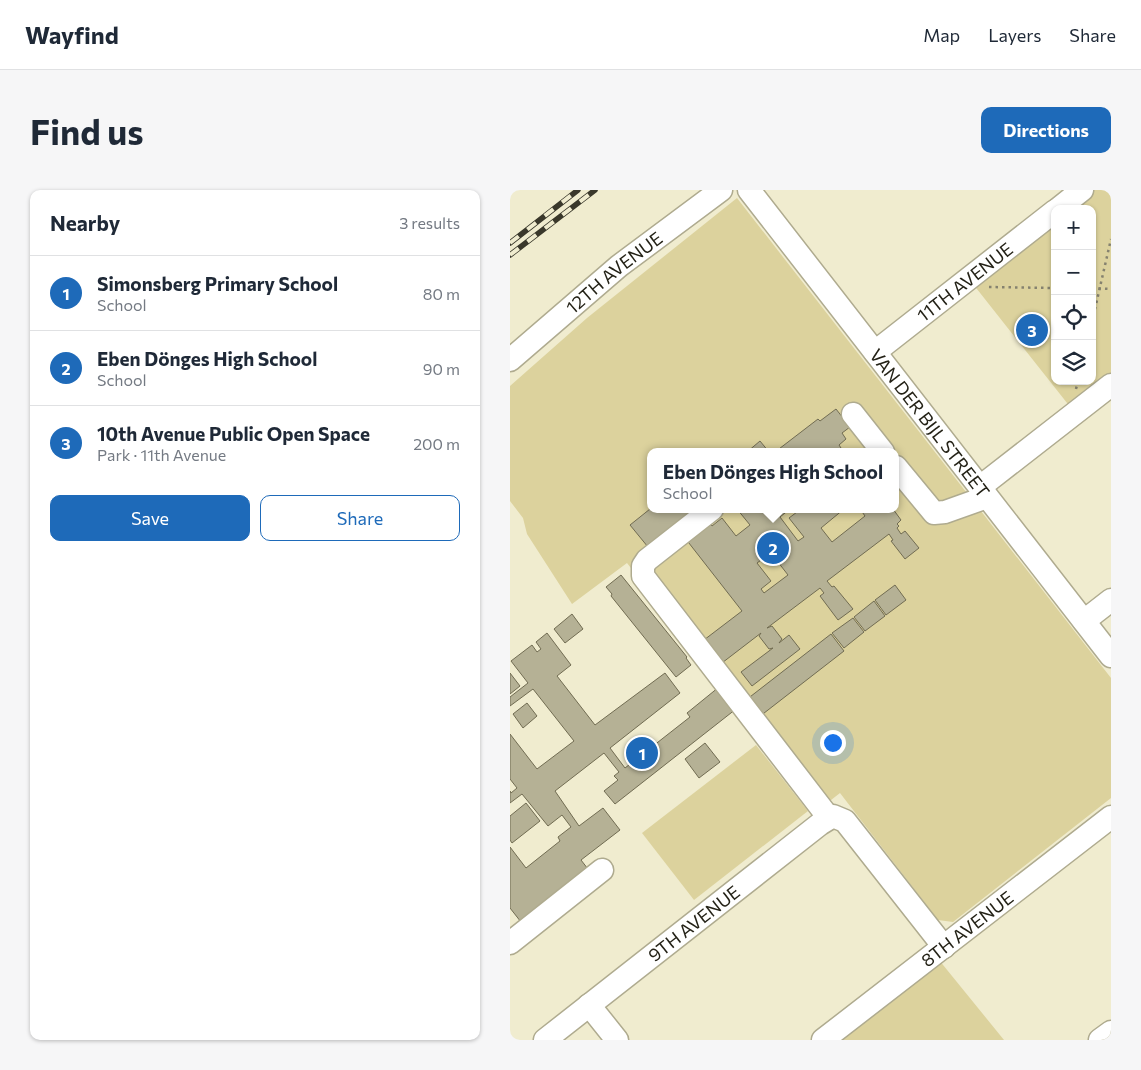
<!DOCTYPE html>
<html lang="en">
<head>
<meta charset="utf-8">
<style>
	body { margin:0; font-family:Commissioner,sans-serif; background:#f6f6f7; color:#1f2937 }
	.controls { position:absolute; right:15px; top:15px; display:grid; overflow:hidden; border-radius:10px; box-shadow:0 1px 4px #0004 }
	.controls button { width:45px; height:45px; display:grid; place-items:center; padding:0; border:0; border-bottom:1px solid #e0e1e3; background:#fff; color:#1f2937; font:25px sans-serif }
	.you { position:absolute; left:322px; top:552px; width:18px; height:18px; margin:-12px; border:4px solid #fff; border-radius:50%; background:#1a73e8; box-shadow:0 0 0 8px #1a73e833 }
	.badge { display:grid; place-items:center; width:32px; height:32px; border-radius:50%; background:#1e6ab9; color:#fff; font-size:16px; font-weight:700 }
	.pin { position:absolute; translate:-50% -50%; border:2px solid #fff; box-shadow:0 1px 5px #0006 }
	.popup { position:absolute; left:137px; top:258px; width:252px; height:65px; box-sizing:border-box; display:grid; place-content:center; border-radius:10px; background:#fff; filter:drop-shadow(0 1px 4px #0005); font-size:16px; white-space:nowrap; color:#747a83 }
	.popup b { font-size:19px; color:#1f2937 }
	.popup::after { content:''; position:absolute; left:50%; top:100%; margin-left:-10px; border:10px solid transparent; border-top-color:#fff }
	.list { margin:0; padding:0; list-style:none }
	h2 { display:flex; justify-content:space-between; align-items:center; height:65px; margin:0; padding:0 20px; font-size:21px }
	h2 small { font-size:16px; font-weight:400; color:#747a83 }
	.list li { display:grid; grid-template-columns:32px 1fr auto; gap:15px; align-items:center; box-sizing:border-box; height:75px; padding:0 20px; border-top:1px solid #e0e1e3 }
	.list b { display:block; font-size:19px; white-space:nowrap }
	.list p { margin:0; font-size:16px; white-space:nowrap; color:#747a83 }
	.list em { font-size:16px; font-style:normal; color:#747a83 }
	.actions { display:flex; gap:10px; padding:15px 20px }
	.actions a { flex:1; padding:11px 0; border:1px solid #1e6ab9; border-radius:10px; text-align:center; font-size:18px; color:#1e6ab9 }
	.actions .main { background:#1e6ab9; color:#fff }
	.icon { flex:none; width:28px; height:28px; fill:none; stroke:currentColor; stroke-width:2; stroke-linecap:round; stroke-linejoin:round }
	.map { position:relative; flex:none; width:601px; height:850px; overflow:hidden; border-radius:10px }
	header { display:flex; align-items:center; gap:30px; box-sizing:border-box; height:70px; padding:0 25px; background:#fff; border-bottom:1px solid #e0e1e3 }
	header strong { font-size:24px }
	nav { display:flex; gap:28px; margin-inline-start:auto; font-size:18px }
	.intro { display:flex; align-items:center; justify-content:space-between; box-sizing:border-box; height:120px; padding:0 30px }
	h1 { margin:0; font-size:35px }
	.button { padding:12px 22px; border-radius:10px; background:#1e6ab9; color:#fff; font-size:18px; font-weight:700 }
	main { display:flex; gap:30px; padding:0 30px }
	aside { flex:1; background:#fff; border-radius:10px; box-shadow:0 1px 4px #0004 }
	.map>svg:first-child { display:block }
</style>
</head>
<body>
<header>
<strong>Wayfind</strong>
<nav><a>Map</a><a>Layers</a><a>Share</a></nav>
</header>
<div class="intro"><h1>Find us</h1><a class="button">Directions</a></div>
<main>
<aside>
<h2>Nearby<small>3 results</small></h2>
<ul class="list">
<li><span class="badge">1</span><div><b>Simonsberg Primary School</b><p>School</p></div><em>80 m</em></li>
<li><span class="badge">2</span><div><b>Eben Dönges High School</b><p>School</p></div><em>90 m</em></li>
<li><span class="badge">3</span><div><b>10th Avenue Public Open Space</b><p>Park · 11th Avenue</p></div><em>200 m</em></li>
</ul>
<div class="actions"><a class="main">Save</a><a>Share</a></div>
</aside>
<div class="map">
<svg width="601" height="850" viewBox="0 0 601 850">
	<rect width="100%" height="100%" fill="#f0eccf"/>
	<g fill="#dcd29d" fill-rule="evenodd">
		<polygon points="583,0 601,0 601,187 561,218 463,94 545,30 545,191 582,191 582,19 559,19"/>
		<path d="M227 8 601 488V608L443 732 428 730 330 603 307 621 221 505 117 373 62 414 17 344 13 328 0 311V196L77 128ZM140 262H386V319H140Z"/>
		<polygon points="246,555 298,621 184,710 132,643"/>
		<polygon points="429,770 494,850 326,850"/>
	</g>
	<g fill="#b5b195" stroke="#716c52" fill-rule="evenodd">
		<polygon points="326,219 340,237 332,243 336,249 329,255 331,258 326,262 265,262 308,229 310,231"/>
		<polygon points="250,251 259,262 237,262"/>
		<polygon points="140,319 187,319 138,357 120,335"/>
		<path d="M227 319H280L270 327 288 351 294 347 279 328 291 319H334L311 338 322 352 355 326 350 319H383L391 330 387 334 389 336 387 338 391 344 395 341 409 358 395 369 381 351 383 350 379 344 317 391 322 397 324 396 343 419 328 430 310 406 314 403 310 398 257 438 262 436 272 449 269 453 279 445 290 459 242 496 231 482 263 458 259 459 249 446 251 443 208 476 190 453 232 421 175 348 198 331 202 336 212 328 226 346 240 335ZM261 363 278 385 254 403 251 399 261 391 247 373Z"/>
		<polygon points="111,385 177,467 176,468 181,475 166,487 101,406 102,404 96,397"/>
		<polygon points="385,395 396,410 376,425 365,410"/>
		<polygon points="364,411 375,426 355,441 344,427"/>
		<polygon points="62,424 73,439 55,453 44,439"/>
		<polygon points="343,428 354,442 334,458 322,443"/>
		<polygon points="37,443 61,475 47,486 85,535 155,483 170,503 100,558 115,578 180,527 177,523 209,497 226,519 105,614 94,601 108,590 104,586 109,582 94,563 45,601 69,636 93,618 110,640 71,670 78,679 11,732 0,718 0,657 16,678 50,651 48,647 61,637 52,625 38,636 12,604 0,613 0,601 1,603 7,598 0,589 0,544 27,579 64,551 23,499 0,516 0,507 18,493 1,471 22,455 27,462 31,459 26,452"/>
		<polygon points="321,444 334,461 249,527 236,510"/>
		<polygon points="0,483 10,496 0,504"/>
		<polygon points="17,513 27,526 13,538 3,524"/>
		<polygon points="195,553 210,572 189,588 175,569"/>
		<polygon points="16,613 30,631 2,653 0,650 0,626"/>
	</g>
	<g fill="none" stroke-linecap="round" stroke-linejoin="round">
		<defs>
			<g id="minor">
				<path id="s1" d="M239 0 601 466"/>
				<polyline points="548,19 572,0"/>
				<path id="s2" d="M365 162 545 21"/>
				<path id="s3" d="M0 170 109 76 211 0"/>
				<polyline points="343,224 373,262"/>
				<polyline points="386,277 424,323 435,322 477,307"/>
				<polyline points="470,297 601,195"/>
				<polyline points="202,319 137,370 133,376 133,386 319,628"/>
				<polyline points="574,431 601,410"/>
				<polyline points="0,753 92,680"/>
				<polyline points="79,815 107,850"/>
				<path id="s4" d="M35 850 310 634 323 626 335 631 434 757"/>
				<path id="s5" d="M313 850 601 627"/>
				<polyline points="590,850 601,842"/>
			</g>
		</defs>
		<use href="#minor" stroke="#afab8f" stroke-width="25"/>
		<g stroke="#85826f" stroke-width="2.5" stroke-dasharray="2.5 4" stroke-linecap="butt">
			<polyline points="479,97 545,98"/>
			<polyline points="582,98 601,99"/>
			<polyline points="582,132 601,49"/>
			<polyline points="566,199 568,191"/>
		</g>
		<use href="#minor" stroke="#fff" stroke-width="22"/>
		<defs>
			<g id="rail">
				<polyline points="0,53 68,0"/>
				<polyline points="0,65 85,0"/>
			</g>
		</defs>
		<use href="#rail" stroke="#3a382b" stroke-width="5.5"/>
		<use href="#rail" stroke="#f0eccf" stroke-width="4" stroke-dasharray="11" stroke-linecap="butt"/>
	</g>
	<g text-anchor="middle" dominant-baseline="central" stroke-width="5" stroke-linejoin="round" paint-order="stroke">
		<g font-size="18" fill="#242217" stroke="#f0eccf">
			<text stroke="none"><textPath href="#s3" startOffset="136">12TH AVENUE</textPath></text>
			<text stroke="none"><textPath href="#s2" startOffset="114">11TH AVENUE</textPath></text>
			<text stroke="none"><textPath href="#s1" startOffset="295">VAN DER BIJL STREET</textPath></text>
			<text stroke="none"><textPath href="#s4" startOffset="189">9TH AVENUE</textPath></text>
			<text stroke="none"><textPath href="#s5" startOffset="182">8TH AVENUE</textPath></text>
		</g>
	</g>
</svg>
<div class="controls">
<button>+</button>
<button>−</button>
<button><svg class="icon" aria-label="locate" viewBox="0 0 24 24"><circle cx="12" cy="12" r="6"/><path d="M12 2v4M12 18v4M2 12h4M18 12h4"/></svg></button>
<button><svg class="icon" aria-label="layers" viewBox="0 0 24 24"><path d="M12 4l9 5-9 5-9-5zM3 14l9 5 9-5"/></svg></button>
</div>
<div class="you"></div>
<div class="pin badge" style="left:132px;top:563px">1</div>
<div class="pin badge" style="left:263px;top:358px">2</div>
<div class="popup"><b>Eben Dönges High School</b>School</div>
<div class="pin badge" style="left:522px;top:140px">3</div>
</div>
</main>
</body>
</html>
